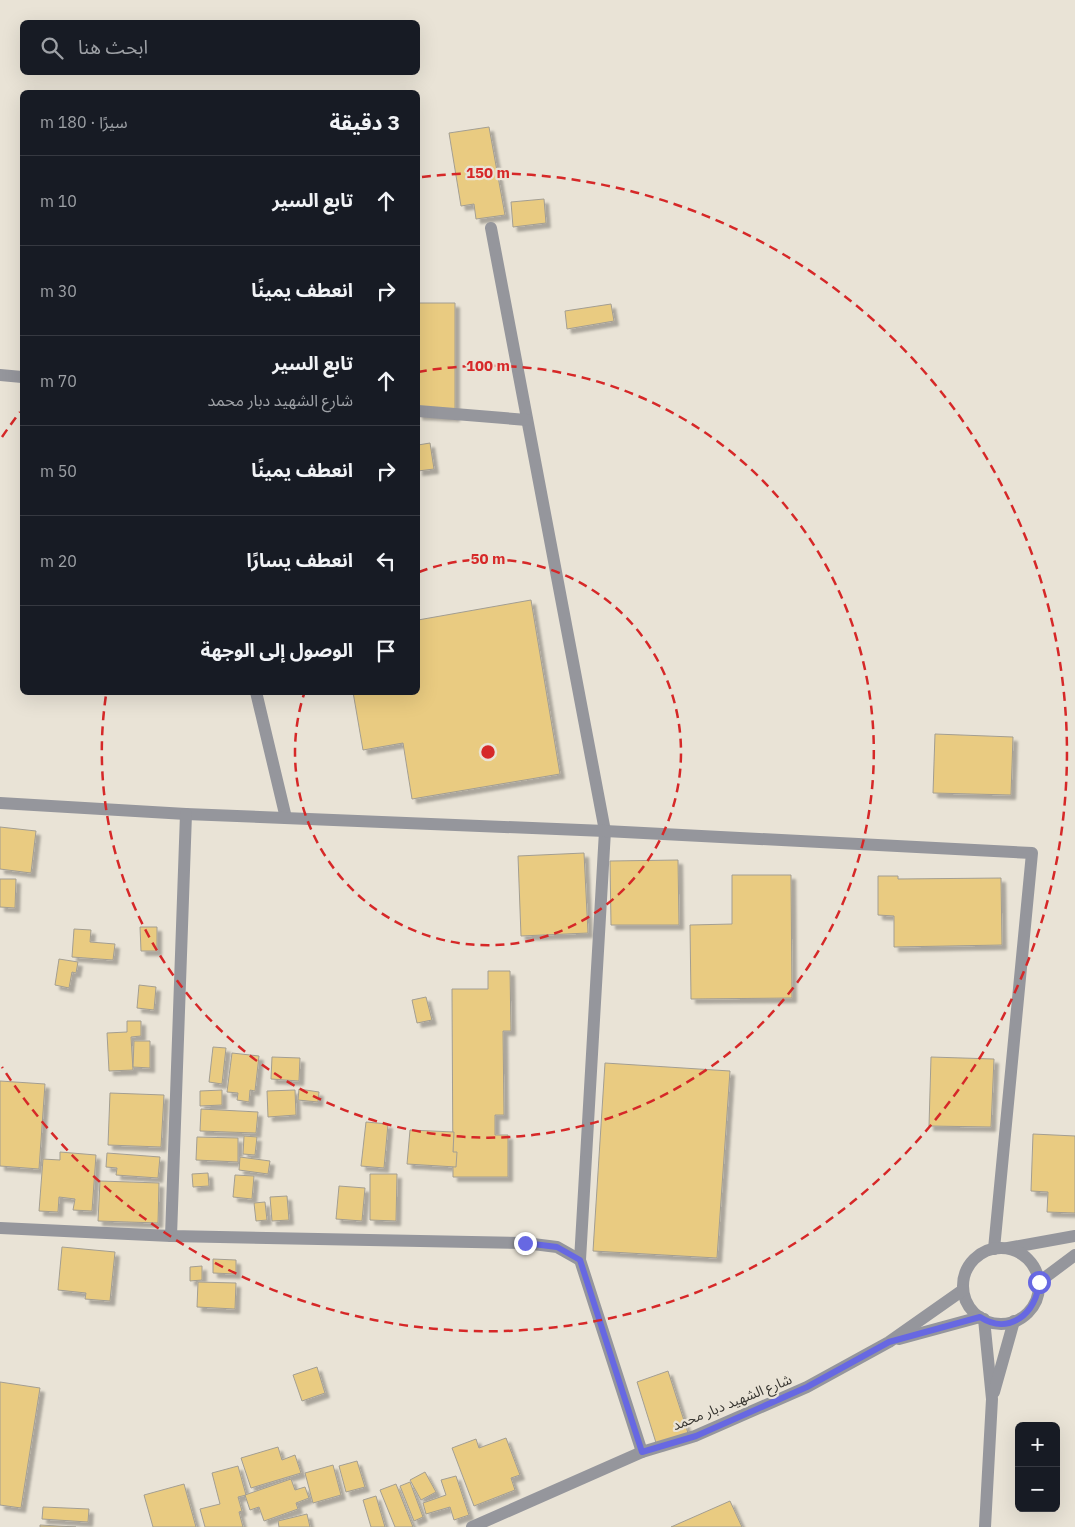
<!DOCTYPE html>
<html lang="ar">
<head>
<meta charset="utf-8">
<style>
	body { margin:0; font-family:"IBM Plex Sans","Noto Sans Arabic",sans-serif; background:#242831; color:#f1f3f6; direction:rtl }
	.controls { position:absolute; right:15px; bottom:15px; display:grid; overflow:hidden; border-radius:8px; box-shadow:0 5px 20px #0002 }
	.controls button { width:45px; height:45px; display:grid; place-items:center; padding:0; border:0; border-bottom:1px solid #363941; background:#171b24; color:#f1f3f6; font:25px sans-serif }
	.stop { position:absolute; width:15px; height:15px; margin:-11px; border:4px solid #6768e2; border-radius:50%; background:#fff }
	.stop.end { background:#6768e2; border-color:#fff; box-shadow:0 1px 5px #0008 }
	.list { margin:0; padding:0; list-style:none }
	h2 { display:flex; justify-content:space-between; align-items:center; height:65px; margin:0; padding:0 20px; font-size:21px }
	h2 small { font-size:16px; font-weight:400; color:#9ea1a6 }
	.list li { display:grid; grid-template-columns:32px 1fr auto; gap:15px; align-items:center; box-sizing:border-box; height:90px; padding:0 20px; border-top:1px solid #363941 }
	.list b { display:block; font-size:19px; white-space:nowrap }
	.list p { margin:0; font-size:16px; white-space:nowrap; color:#9ea1a6 }
	.list em { font-size:16px; font-style:normal; color:#9ea1a6 }
	.icon { flex:none; width:28px; height:28px; fill:none; stroke:currentColor; stroke-width:2; stroke-linecap:round; stroke-linejoin:round }
	.map { position:relative; flex:none; width:1075px; height:1527px; overflow:hidden; direction:ltr }
	.search { position:absolute; background:#171b24; box-shadow:0 5px 20px #0002; left:20px; top:20px; width:400px; height:55px; display:flex; align-items:center; gap:12px; box-sizing:border-box; padding:0 18px; border-radius:8px; color:#9ea1a6; font-size:19px }
	.panel { position:absolute; background:#171b24; box-shadow:0 5px 20px #0002; left:20px; top:90px; width:400px; height:605px; border-radius:8px; direction:rtl }
	.map>svg:first-child { display:block }
</style>
</head>
<body>
<div class="map">
<svg width="1075" height="1527" viewBox="0 0 1075 1527">
	<defs>
		<filter id="shadow"><feDropShadow dx="4.5" dy="4.5" stdDeviation="1" flood-color="#0004"/></filter>
	</defs>
	<rect width="100%" height="100%" fill="#e9e3d6"/>
	<g fill="#e9cb81" stroke="#a39e92" filter="url(#shadow)">
		<polygon points="489,127 505,215 476,219 474,204 461,206 449,133"/>
		<polygon points="544,199 546,223 513,227 511,202"/>
		<polygon points="418,303 455,303 455,417 418,415"/>
		<polygon points="611,304 614,321 567,329 565,311"/>
		<polygon points="430,443 434,469 418,471 418,445"/>
		<polygon points="531,600 560,774 412,799 403,743 363,750 353,692 418,692 418,620"/>
		<polygon points="935,734 1013,737 1011,795 933,793"/>
		<polygon points="0,827 36,831 31,873 0,869"/>
		<polygon points="584,853 588,933 521,936 518,856"/>
		<polygon points="678,860 679,925 611,925 610,861"/>
		<polygon points="732,875 791,875 792,998 691,999 690,925 732,924"/>
		<polygon points="878,876 898,876 898,879 1001,878 1002,945 894,947 894,916 878,915"/>
		<polygon points="0,879 16,879 15,908 0,907"/>
		<polygon points="140,927 157,927 157,951 141,951"/>
		<polygon points="74,929 91,930 90,942 115,944 113,960 72,957"/>
		<polygon points="59,959 78,962 76,973 72,972 69,988 55,985"/>
		<polygon points="488,971 510,971 511,1031 503,1031 504,1115 495,1115 495,1135 508,1135 508,1177 453,1177 452,989 488,989"/>
		<polygon points="139,985 156,987 154,1010 137,1008"/>
		<polygon points="426,997 432,1020 417,1023 412,1000"/>
		<polygon points="127,1021 141,1021 141,1036 131,1037 133,1070 109,1071 107,1033 127,1032"/>
		<polygon points="134,1041 150,1041 150,1068 133,1067"/>
		<polygon points="213,1047 226,1048 222,1084 209,1082"/>
		<polygon points="232,1053 259,1056 255,1091 250,1090 249,1102 237,1100 238,1093 227,1092"/>
		<polygon points="272,1057 300,1058 299,1081 271,1079"/>
		<polygon points="931,1057 994,1059 991,1127 929,1126"/>
		<polygon points="605,1063 730,1071 717,1258 593,1251"/>
		<polygon points="0,1081 45,1084 39,1169 0,1166"/>
		<polygon points="299,1089 319,1092 318,1102 298,1100"/>
		<polygon points="222,1090 222,1105 200,1106 200,1091"/>
		<polygon points="295,1090 296,1115 268,1117 267,1091"/>
		<polygon points="110,1093 164,1095 161,1147 108,1145"/>
		<polygon points="201,1109 258,1112 256,1133 200,1131"/>
		<polygon points="366,1122 388,1124 384,1168 361,1166"/>
		<polygon points="410,1130 454,1132 453,1152 457,1152 456,1167 407,1164"/>
		<polygon points="1033,1134 1075,1136 1075,1213 1047,1212 1048,1192 1031,1191"/>
		<polygon points="244,1136 257,1137 255,1155 243,1154"/>
		<polygon points="197,1137 238,1138 238,1162 196,1160"/>
		<polygon points="60,1152 96,1155 92,1211 73,1210 75,1199 59,1197 58,1212 39,1211 43,1159 60,1160"/>
		<polygon points="107,1153 160,1157 158,1178 116,1175 117,1168 106,1167"/>
		<polygon points="240,1157 270,1161 268,1174 239,1170"/>
		<polygon points="208,1173 209,1186 193,1187 192,1174"/>
		<polygon points="370,1174 397,1174 396,1221 370,1220"/>
		<polygon points="235,1175 254,1176 252,1199 233,1197"/>
		<polygon points="100,1181 159,1183 158,1223 98,1221"/>
		<polygon points="339,1186 365,1188 362,1221 336,1219"/>
		<polygon points="287,1196 289,1220 272,1221 270,1197"/>
		<polygon points="265,1202 267,1220 256,1221 254,1203"/>
		<polygon points="62,1247 115,1252 110,1301 85,1299 86,1293 58,1290"/>
		<polygon points="213,1259 236,1260 236,1274 213,1273"/>
		<polygon points="202,1266 202,1280 190,1281 190,1267"/>
		<polygon points="198,1282 236,1283 235,1309 197,1307"/>
		<polygon points="317,1367 325,1393 302,1401 293,1375"/>
		<polygon points="668,1371 689,1436 657,1446 637,1382"/>
		<polygon points="0,1382 40,1388 21,1508 0,1505"/>
		<polygon points="506,1438 520,1475 511,1478 515,1490 474,1506 452,1448 476,1439 479,1448"/>
		<polygon points="278,1447 282,1460 295,1455 301,1473 251,1488 241,1458"/>
		<polygon points="357,1461 365,1487 346,1492 339,1466"/>
		<polygon points="333,1465 341,1495 313,1503 305,1473"/>
		<polygon points="238,1466 246,1495 238,1497 242,1511 239,1512 243,1527 205,1527 200,1509 220,1504 212,1473"/>
		<polygon points="425,1472 436,1492 421,1500 410,1480"/>
		<polygon points="456,1476 469,1515 454,1520 450,1507 426,1514 423,1503 446,1495 441,1480"/>
		<polygon points="291,1479 295,1490 305,1487 309,1498 296,1503 298,1509 264,1521 259,1507 250,1510 245,1495"/>
		<polygon points="410,1482 423,1517 414,1521 400,1486"/>
		<polygon points="184,1484 196,1527 153,1527 144,1495"/>
		<polygon points="396,1484 413,1527 395,1527 380,1490"/>
		<polygon points="376,1496 385,1527 371,1527 363,1500"/>
		<polygon points="730,1501 742,1527 671,1527"/>
		<polygon points="43,1507 89,1509 88,1522 42,1519"/>
		<polygon points="307,1514 310,1527 279,1527 278,1521"/>
		<polygon points="40,1525 76,1527 40,1527"/>
	</g>
	<g fill="none" stroke-linecap="round" stroke-linejoin="round">
		<g stroke="#95969c" stroke-width="12">
			<polyline points="491,228 605,831 580,1260"/>
			<polyline points="0,375 22,377"/>
			<polyline points="418,411 527,420"/>
			<polyline points="256,692 286,818"/>
			<polyline points="0,803 186,814 605,831 1032,853 994,1249"/>
			<polyline points="0,1228 171,1236 525,1243 557,1247 580,1260 642,1452"/>
			<polyline points="171,1236 186,814"/>
			<polyline points="1008,1248 1075,1236"/>
			<circle cx="1001" cy="1286" r="38"/>
			<polyline points="1039,1282 1075,1255"/>
			<polyline points="984,1319 992,1399 985,1527"/>
			<polyline points="899,1339 980,1317"/>
			<polyline points="994,1392 1014,1321"/>
			<polyline points="472,1527 642,1452 695,1436 807,1387 889,1342 963,1290"/>
		</g>
	</g>
	<g fill="none" stroke-linecap="round" stroke-linejoin="round">
		<path stroke="#6768e2" stroke-width="6" d="M525 1243 557 1247 580 1260 642 1452 696 1436 807 1387 889 1342 980 1317C1009 1336 1037 1313 1039 1282"/>
	</g>
	<g fill="none" stroke="#d62828" stroke-width="2.5" stroke-dasharray="9 6">
		<path d="M419 572A193 193 0 1 1 304 694"/>
		<path d="M418 372A386 386 0 1 1 106 695"/>
		<path d="M2 437A579 579 0 0 1 20 412M422 177A579 579 0 1 1 2 1067"/>
	</g>
	<g text-anchor="middle" dominant-baseline="central" stroke-width="4.5" stroke-linejoin="round" paint-order="stroke">
		<g font-size="14" fill="#373530" stroke="#e9e3d6">
			<text transform="translate(732 1402) rotate(-22)">شارع الشهيد دبار محمد</text>
		</g>
	</g>
	<circle cx="488" cy="752" r="8" fill="#d62828" stroke="#e9e3d6" stroke-width="2.5"/>
	<g font-size="15" text-anchor="middle" font-weight="bold" fill="#d62828" stroke="#e9e3d6" stroke-width="4.5" stroke-linejoin="round" paint-order="stroke">
		<text x="488" y="178">150 m</text>
		<text x="488" y="371">100 m</text>
		<text x="488" y="564">50 m</text>
	</g>
</svg>
<div class="controls">
<button>+</button>
<button>−</button>
</div>
<div class="stop" style="left:1039px;top:1282px"></div>
<div class="stop end" style="left:525px;top:1243px"></div>
<div class="search"><svg class="icon" aria-label="search" viewBox="0 0 24 24"><circle cx="10" cy="10" r="6"/><path d="M15 15l6 6"/></svg>ابحث هنا</div>
<section class="panel">
<h2>3 دقيقة<small>سيرًا · 180 m</small></h2>
<ul class="list">
<li><svg class="icon" aria-label="ahead" viewBox="0 0 24 24"><path d="M12 20V5M6 11l6-6 6 6"/></svg><div><b>تابع السير</b></div><em>10 m</em></li>
<li><svg class="icon" aria-label="right" viewBox="0 0 24 24"><path d="M7 20v-9h11M14 6l5 5-5 5"/></svg><div><b>انعطف يمينًا</b></div><em>30 m</em></li>
<li><svg class="icon" aria-label="ahead" viewBox="0 0 24 24"><path d="M12 20V5M6 11l6-6 6 6"/></svg><div><b>تابع السير</b><p>شارع الشهيد دبار محمد</p></div><em>70 m</em></li>
<li><svg class="icon" aria-label="right" viewBox="0 0 24 24"><path d="M7 20v-9h11M14 6l5 5-5 5"/></svg><div><b>انعطف يمينًا</b></div><em>50 m</em></li>
<li><svg class="icon" aria-label="left" viewBox="0 0 24 24"><path d="M17 20v-9H6M10 6l-5 5 5 5"/></svg><div><b>انعطف يسارًا</b></div><em>20 m</em></li>
<li><svg class="icon" aria-label="arrive" viewBox="0 0 24 24"><path d="M6 21V4h12l-3 4 3 4H6"/></svg><div><b>الوصول إلى الوجهة</b></div></li>
</ul>
</section>
</div>
</body>
</html>
